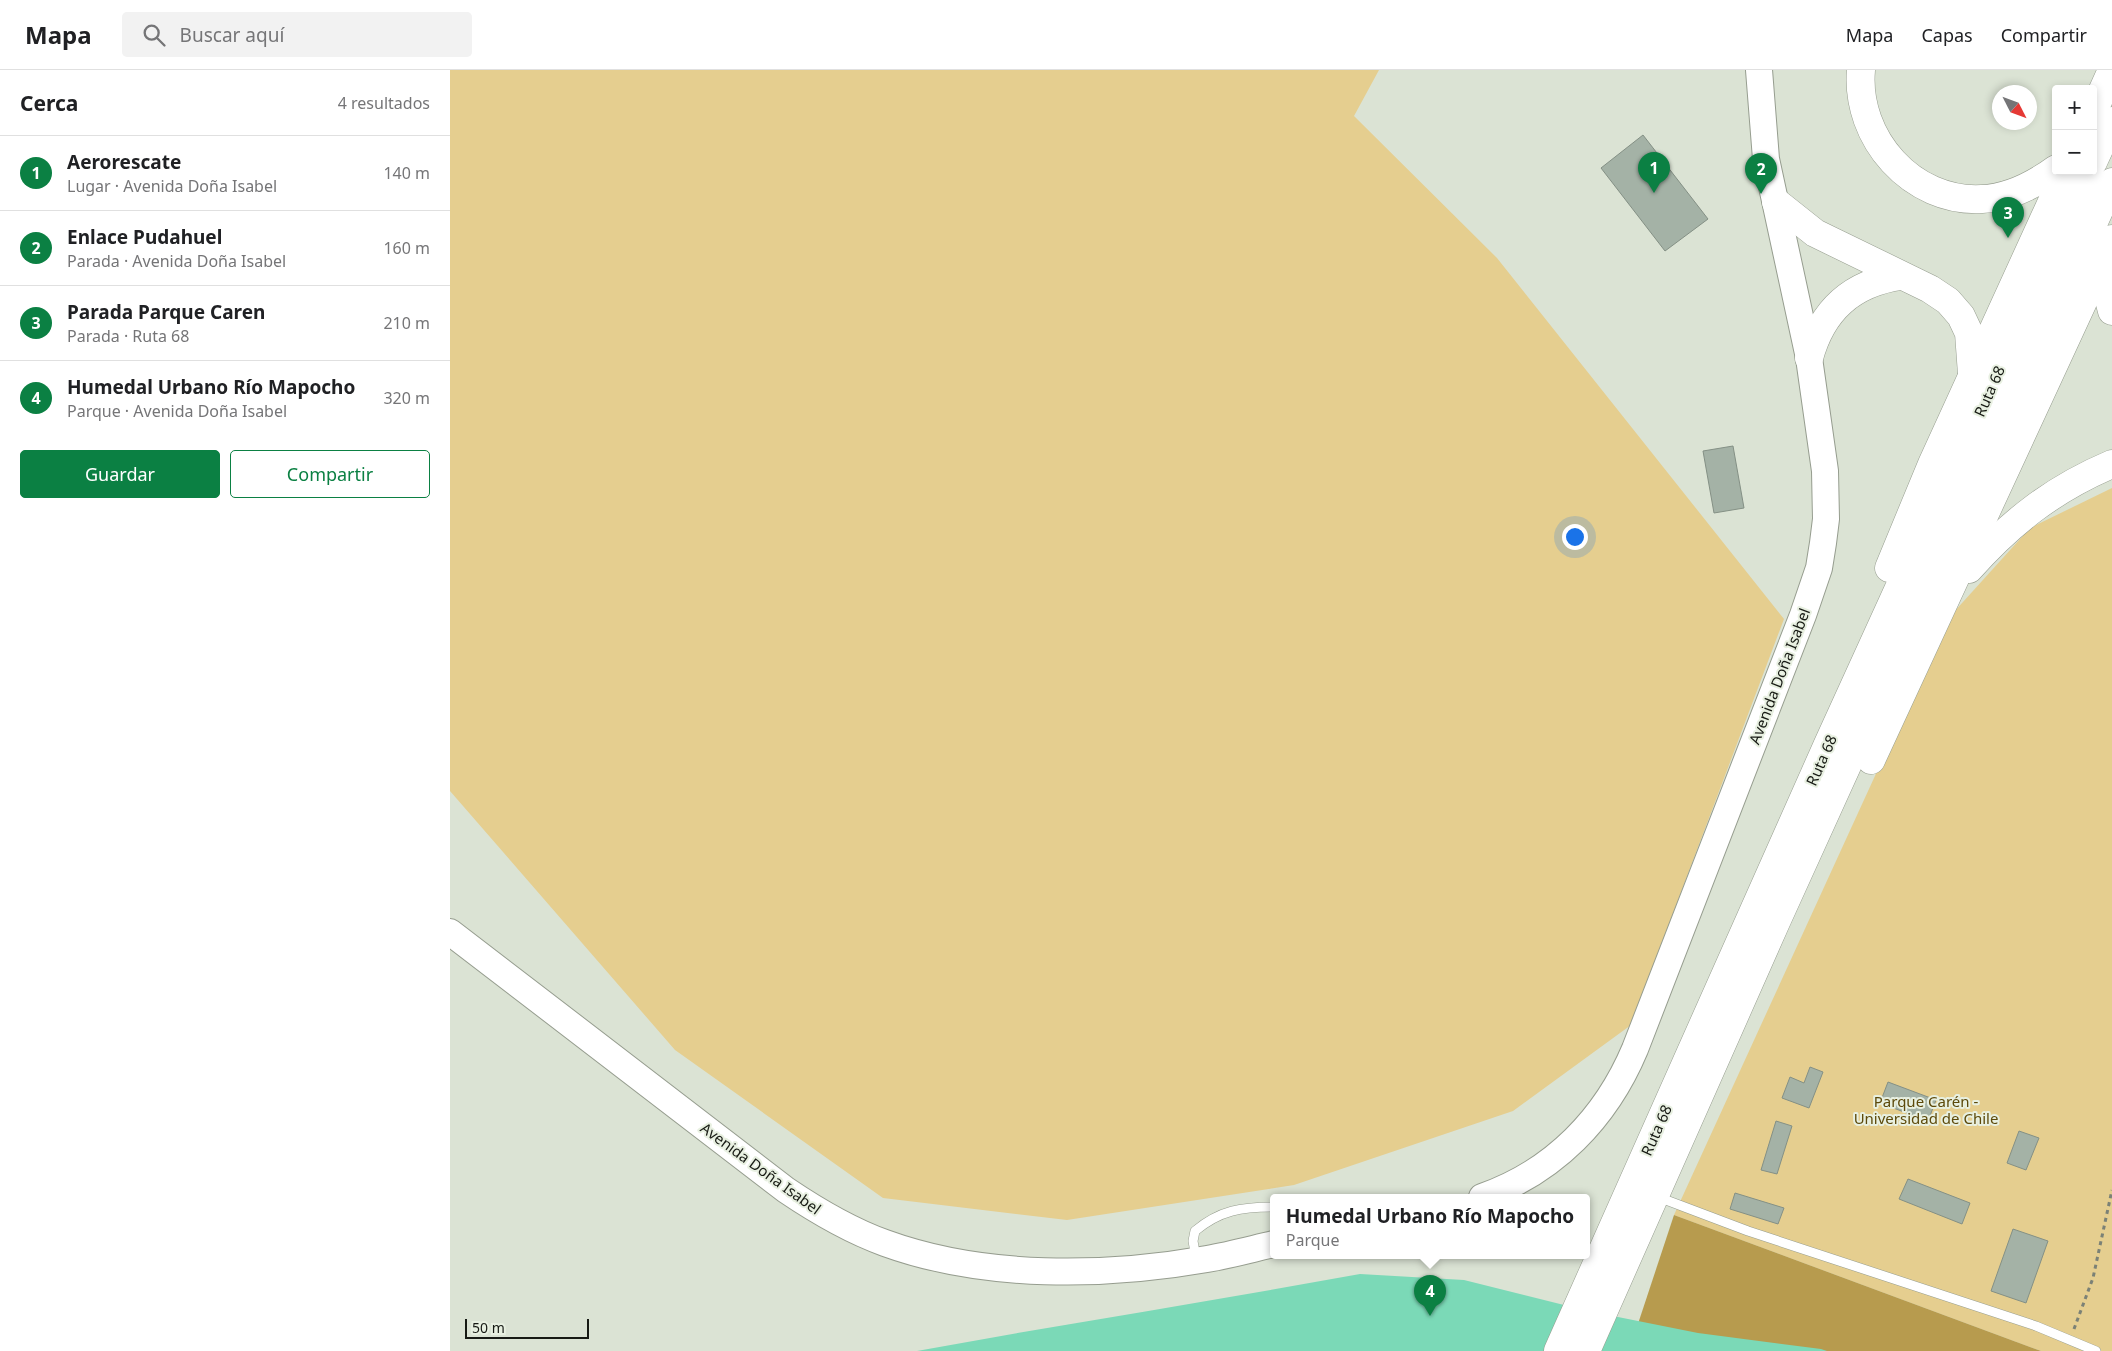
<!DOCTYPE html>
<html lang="es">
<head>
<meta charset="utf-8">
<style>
	body { margin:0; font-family:"Noto Sans",sans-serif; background:#f2f2f2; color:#202124 }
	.controls { position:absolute; right:15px; top:15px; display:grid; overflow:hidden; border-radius:5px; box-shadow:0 2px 8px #0003 }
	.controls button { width:45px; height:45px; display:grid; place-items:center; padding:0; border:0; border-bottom:1px solid #e0e0e0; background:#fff; color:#202124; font:25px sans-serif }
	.compass { position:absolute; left:1542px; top:15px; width:45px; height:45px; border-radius:50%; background:#fff; box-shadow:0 2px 8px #0003; rotate:132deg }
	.scale { position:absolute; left:15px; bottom:12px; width:124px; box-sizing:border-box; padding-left:5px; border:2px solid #171a14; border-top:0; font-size:14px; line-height:18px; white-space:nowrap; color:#171a14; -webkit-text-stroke:4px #e8f0e1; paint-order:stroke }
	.you { position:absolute; left:1124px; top:466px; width:18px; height:18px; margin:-12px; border:4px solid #fff; border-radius:50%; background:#1a73e8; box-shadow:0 0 0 8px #1a73e833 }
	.badge { display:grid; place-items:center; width:32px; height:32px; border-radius:50%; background:#0b8043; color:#fff; font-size:16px; font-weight:700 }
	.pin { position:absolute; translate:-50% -41px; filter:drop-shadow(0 1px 2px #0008) }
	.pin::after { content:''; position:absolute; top:26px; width:18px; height:15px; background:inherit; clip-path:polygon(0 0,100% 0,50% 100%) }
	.popup { position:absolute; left:820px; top:1124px; width:320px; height:65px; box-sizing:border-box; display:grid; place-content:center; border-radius:5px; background:#fff; filter:drop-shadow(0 1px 4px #0005); font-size:16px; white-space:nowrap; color:#757577 }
	.popup b { font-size:19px; color:#202124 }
	.popup::after { content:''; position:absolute; left:50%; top:100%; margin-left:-10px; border:10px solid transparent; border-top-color:#fff }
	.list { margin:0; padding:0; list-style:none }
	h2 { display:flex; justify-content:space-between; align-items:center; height:65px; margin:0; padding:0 20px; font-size:21px }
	h2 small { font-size:16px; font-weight:400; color:#757577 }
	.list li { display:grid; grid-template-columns:32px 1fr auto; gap:15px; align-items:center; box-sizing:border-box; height:75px; padding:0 20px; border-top:1px solid #e0e0e0 }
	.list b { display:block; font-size:19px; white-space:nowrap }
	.list p { margin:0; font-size:16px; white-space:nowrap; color:#757577 }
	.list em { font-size:16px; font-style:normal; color:#757577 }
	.actions { display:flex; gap:10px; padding:15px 20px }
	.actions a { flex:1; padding:11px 0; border:1px solid #0b8043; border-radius:5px; text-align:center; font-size:18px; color:#0b8043 }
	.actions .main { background:#0b8043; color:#fff }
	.icon { flex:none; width:28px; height:28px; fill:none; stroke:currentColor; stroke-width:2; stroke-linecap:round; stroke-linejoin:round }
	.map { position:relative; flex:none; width:1662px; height:1281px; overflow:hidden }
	header { display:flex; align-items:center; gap:30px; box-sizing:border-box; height:70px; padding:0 25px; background:#fff; border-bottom:1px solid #e0e0e0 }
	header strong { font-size:24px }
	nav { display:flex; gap:28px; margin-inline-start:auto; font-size:18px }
	.search { width:350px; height:45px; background:#f2f2f2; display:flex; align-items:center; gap:12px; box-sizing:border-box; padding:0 18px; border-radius:5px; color:#757577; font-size:19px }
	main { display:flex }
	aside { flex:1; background:#fff }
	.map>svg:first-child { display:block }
</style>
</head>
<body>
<header>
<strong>Mapa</strong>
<div class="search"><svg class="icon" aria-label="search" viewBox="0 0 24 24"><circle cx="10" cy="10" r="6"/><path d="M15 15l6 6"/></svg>Buscar aquí</div>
<nav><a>Mapa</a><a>Capas</a><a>Compartir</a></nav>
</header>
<main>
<aside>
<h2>Cerca<small>4 resultados</small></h2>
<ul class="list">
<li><span class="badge">1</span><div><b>Aerorescate</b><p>Lugar · Avenida Doña Isabel</p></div><em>140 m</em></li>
<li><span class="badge">2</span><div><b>Enlace Pudahuel</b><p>Parada · Avenida Doña Isabel</p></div><em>160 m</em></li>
<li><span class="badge">3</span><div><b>Parada Parque Caren</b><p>Parada · Ruta 68</p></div><em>210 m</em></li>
<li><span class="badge">4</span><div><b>Humedal Urbano Río Mapocho</b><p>Parque · Avenida Doña Isabel</p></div><em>320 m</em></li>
</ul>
<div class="actions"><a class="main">Guardar</a><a>Compartir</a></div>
</aside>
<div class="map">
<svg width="1662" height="1281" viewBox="0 0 1662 1281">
	<rect width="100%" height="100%" fill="#dbe3d4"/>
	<g fill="#e5ce8f">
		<polygon points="0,0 929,0 904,46 1047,188 1334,549 1181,955 1063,1041 844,1115 617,1150 433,1128 225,980 0,721"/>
		<polygon points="1662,418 1662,1281 1591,1281 1224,1145 1435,684 1503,543 1580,458"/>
	</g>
	<polygon fill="#b79b4e" points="1224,1145 1591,1281 1179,1281"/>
	<path fill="#7bd9b7" d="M910 1204 1014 1210 1138 1241 1248 1263 1371 1279 1377 1281H467C614 1254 762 1231 910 1204Z"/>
	<g fill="#a4b2a6" stroke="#849085">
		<polygon points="1193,65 1258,149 1215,181 1151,98"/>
		<polygon points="1283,376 1294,438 1264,443 1253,381"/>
		<polygon points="1360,997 1373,1002 1359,1038 1332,1028 1340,1007 1354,1013"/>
		<polygon points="1438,1012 1486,1030 1478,1051 1430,1033"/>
		<polygon points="1326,1051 1342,1056 1327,1104 1311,1100"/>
		<polygon points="1569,1061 1589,1068 1576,1100 1557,1093"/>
		<polygon points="1458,1109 1520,1133 1512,1154 1449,1129"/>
		<polygon points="1285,1123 1334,1138 1328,1154 1280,1139"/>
		<polygon points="1563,1159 1598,1171 1576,1233 1541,1221"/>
	</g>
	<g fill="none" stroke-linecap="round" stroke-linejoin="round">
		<defs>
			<g id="lane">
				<polyline points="1208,1127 1298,1161 1586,1256 1646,1281"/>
				<path d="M746 1188 743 1171 745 1161C770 1140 792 1137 824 1137"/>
			</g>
			<g id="secondary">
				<path d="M0 862 336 1120C367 1141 399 1160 435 1173 534 1209 655 1207 757 1189 780 1185 802 1179 824 1174"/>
				<path d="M1032 1127C1104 1102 1156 1048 1185 979L1353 545 1369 498 1373 473 1376 449 1375 401 1359 288 1316 89 1309 0"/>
			</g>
			<g id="highway">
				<path d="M1411 0C1405 68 1462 133 1532 129 1559 128 1584 115 1606 99"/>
				<polyline points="1643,42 1662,0"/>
				<polyline points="1643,92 1662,51"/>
				<polyline points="1326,132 1365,163 1480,219 1498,231 1511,246 1519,263 1522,304"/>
				<polyline points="1656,189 1656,218 1662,241"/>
				<path d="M1359 288C1372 240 1402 213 1451 206"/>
				<polyline points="1439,498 1482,394 1616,101"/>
				<path d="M1519 499C1561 452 1603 419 1662 394"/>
				<polyline points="1421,690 1662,169"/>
				<polyline points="1108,1281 1378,674 1639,101"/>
				<polyline points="1136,1281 1326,852 1662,112"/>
			</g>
		</defs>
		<use href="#lane" stroke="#969d8f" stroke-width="10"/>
		<use href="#secondary" stroke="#969d8f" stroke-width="28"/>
		<use href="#highway" stroke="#969d8f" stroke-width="29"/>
		<polyline stroke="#7b8176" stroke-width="3" stroke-dasharray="4 4" stroke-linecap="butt" points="1624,1259 1643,1208 1662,1120"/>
		<use href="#lane" stroke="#fff" stroke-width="9"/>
		<use href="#secondary" stroke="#fff" stroke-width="26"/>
		<use href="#highway" stroke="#fff" stroke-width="28"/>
	</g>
	<g text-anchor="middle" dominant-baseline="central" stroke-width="4" stroke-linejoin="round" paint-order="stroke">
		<g font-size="15" fill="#171a14" stroke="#e8f0e1">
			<text transform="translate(1539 321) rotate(-66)">Ruta 68</text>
			<text transform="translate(1329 606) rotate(-69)">Avenida Doña Isabel</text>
			<text transform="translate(1371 690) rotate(-66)">Ruta 68</text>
			<text transform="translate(1206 1060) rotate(-66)">Ruta 68</text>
			<text transform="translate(311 1098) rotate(36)">Avenida Doña Isabel</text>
		</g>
		<g font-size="15" fill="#5c490a" stroke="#e8f0e1">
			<text x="1476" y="1031">Parque Carén -<tspan x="1476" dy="17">Universidad de Chile</tspan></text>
		</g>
	</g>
</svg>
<div class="controls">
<button>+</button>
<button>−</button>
</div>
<svg class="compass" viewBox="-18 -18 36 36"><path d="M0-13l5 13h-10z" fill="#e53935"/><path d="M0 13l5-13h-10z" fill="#757577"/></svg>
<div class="scale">50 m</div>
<div class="you"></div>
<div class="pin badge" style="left:1204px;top:123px">1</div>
<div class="pin badge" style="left:1311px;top:124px">2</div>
<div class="pin badge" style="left:1558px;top:168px">3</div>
<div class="pin badge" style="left:980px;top:1246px">4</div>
<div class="popup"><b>Humedal Urbano Río Mapocho</b>Parque</div>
</div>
</main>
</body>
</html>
